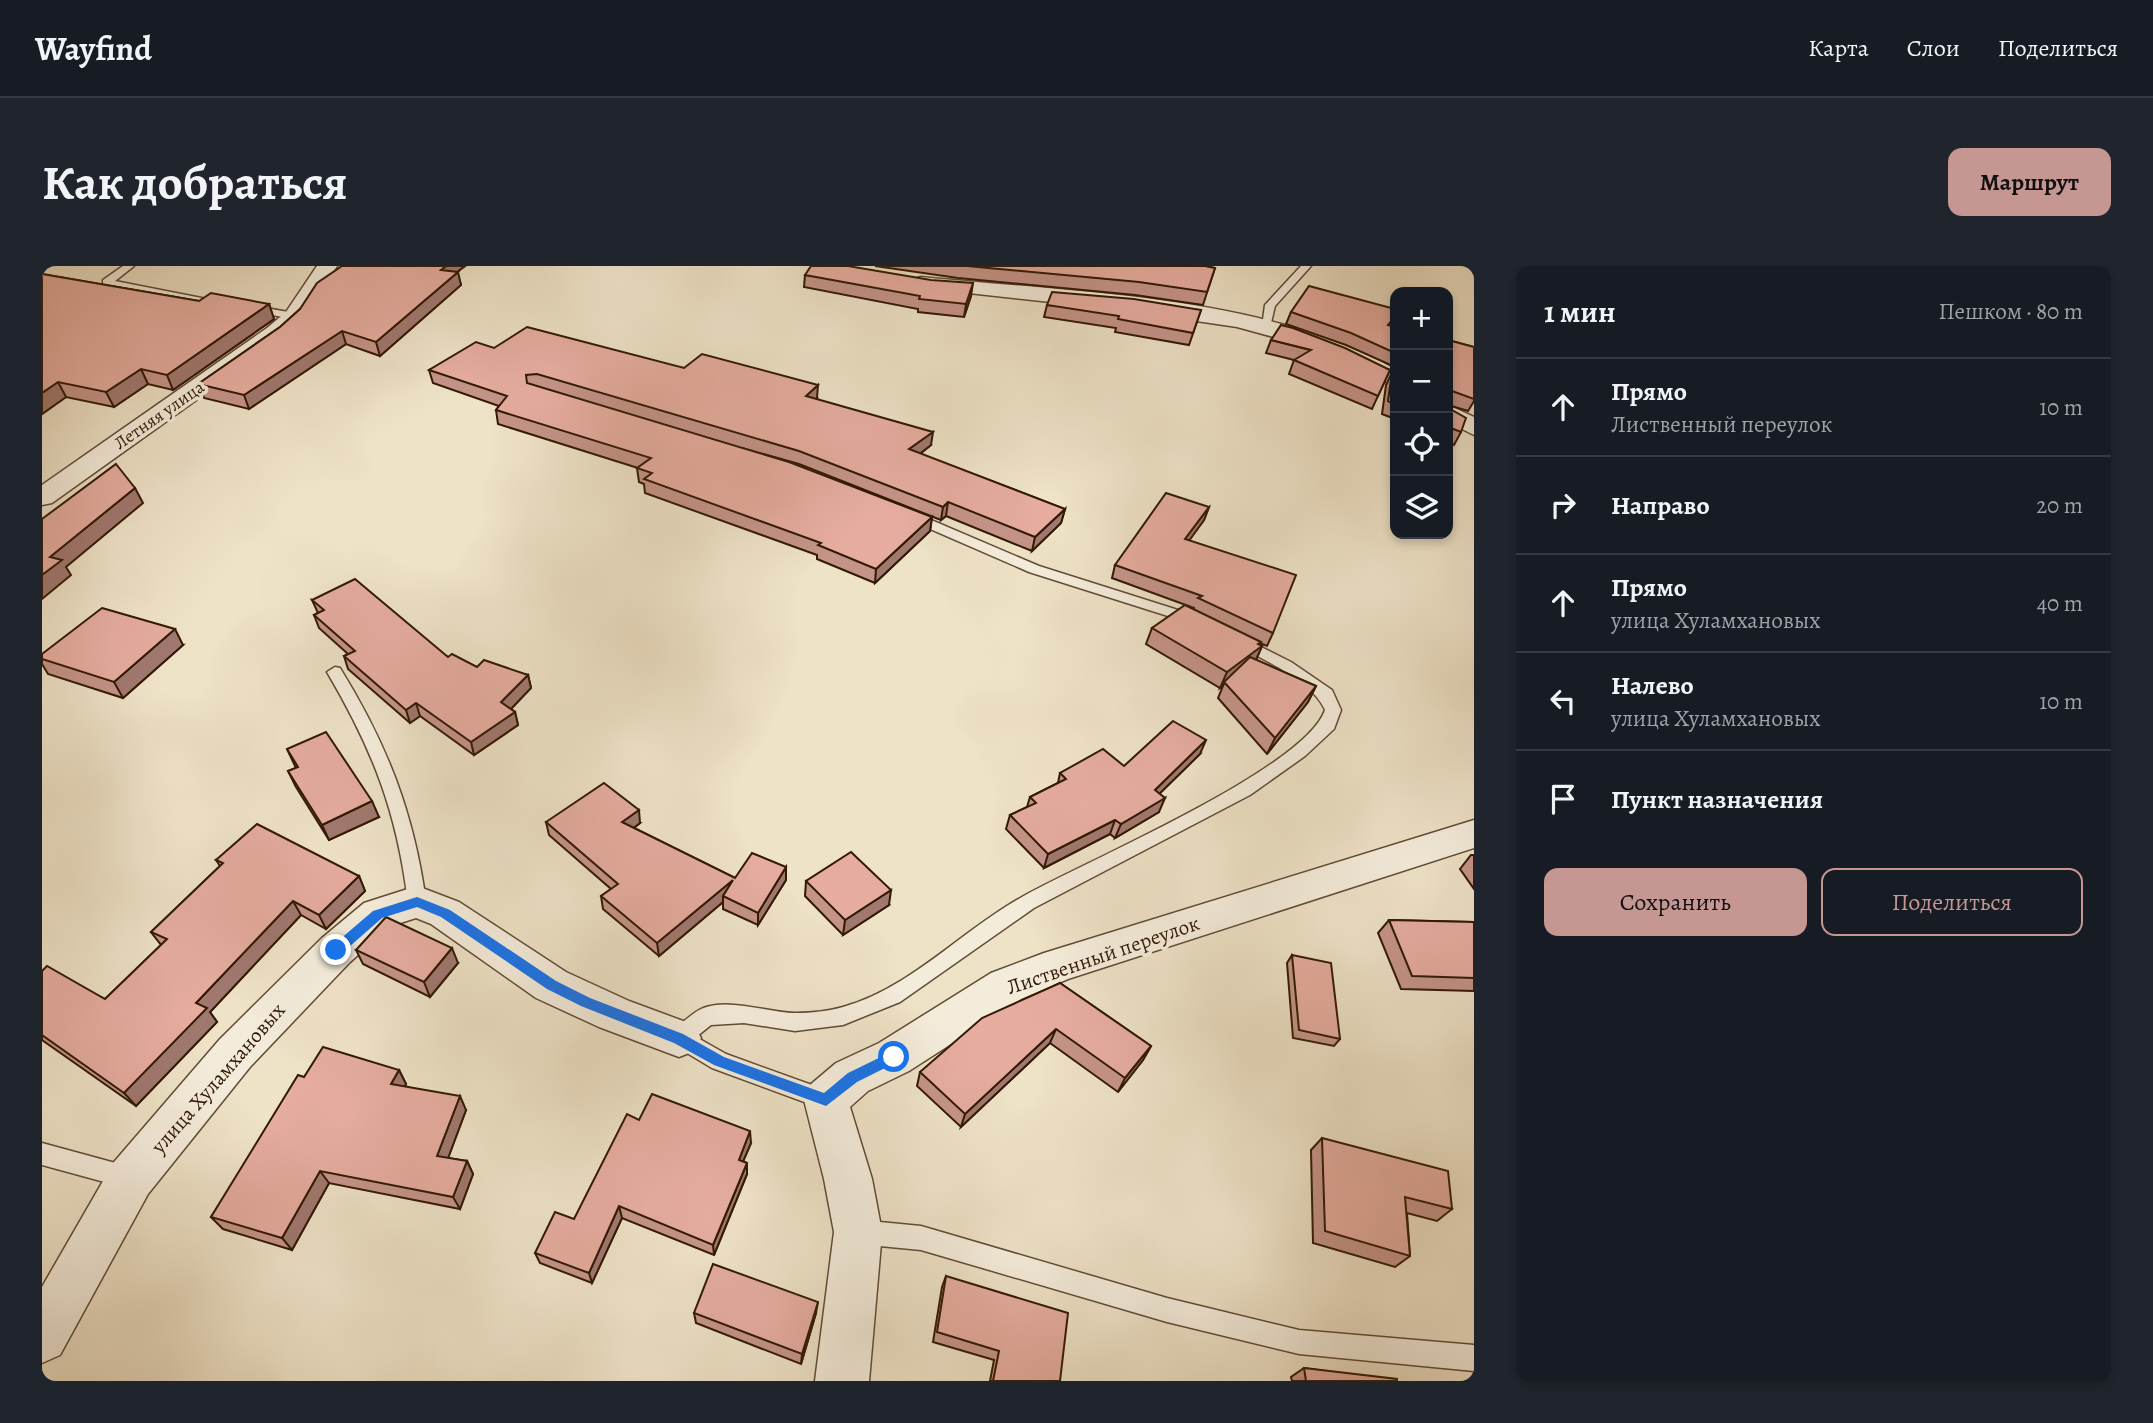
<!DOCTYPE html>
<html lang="ru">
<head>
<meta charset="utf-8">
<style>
	body { margin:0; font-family:Alegreya,serif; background:#20242c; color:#f1f3f6 }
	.controls { position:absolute; right:21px; top:21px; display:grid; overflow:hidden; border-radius:14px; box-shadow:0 4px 10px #0003 }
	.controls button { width:63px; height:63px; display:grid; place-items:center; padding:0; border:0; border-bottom:2px solid #363941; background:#171b24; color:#f1f3f6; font:35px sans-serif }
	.stop { position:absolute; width:21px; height:21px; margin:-16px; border:5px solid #1a73e8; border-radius:50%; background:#fff }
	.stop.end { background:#1a73e8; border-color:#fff; box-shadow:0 2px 7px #0008 }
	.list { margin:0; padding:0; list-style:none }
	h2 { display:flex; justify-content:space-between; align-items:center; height:91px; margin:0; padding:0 28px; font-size:30px }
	h2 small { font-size:23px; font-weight:400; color:#9ea1a6 }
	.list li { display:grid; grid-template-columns:46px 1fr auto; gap:21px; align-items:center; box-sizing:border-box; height:98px; padding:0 28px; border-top:2px solid #363941 }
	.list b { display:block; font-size:26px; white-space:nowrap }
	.list p { margin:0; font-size:23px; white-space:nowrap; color:#9ea1a6 }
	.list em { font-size:23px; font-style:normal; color:#9ea1a6 }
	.actions { display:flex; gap:14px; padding:21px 28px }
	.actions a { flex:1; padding:16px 0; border:2px solid #c59692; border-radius:14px; text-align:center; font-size:24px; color:#c59692 }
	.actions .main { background:#c59692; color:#111 }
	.icon { flex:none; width:38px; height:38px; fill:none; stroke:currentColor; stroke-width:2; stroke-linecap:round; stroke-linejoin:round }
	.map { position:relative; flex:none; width:1432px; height:1115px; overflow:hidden; border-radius:14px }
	header { display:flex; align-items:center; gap:42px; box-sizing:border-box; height:98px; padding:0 35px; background:#171b24; border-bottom:2px solid #363941 }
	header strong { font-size:33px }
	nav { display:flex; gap:38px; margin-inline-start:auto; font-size:24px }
	.intro { display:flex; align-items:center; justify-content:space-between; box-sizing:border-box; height:168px; padding:0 42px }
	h1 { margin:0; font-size:49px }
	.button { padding:18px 32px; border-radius:14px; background:#c59692; color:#111; font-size:24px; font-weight:700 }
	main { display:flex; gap:42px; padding:0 42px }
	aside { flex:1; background:#171b24; border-radius:14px; box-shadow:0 4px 10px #0003 }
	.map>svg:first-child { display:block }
</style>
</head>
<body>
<header>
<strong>Wayfind</strong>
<nav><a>Карта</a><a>Слои</a><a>Поделиться</a></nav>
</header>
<div class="intro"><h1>Как добраться</h1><a class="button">Маршрут</a></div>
<main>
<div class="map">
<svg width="1432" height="1115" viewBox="0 0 1432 1115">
	<rect width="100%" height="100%" fill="#eee2c7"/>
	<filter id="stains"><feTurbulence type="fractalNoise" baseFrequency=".00286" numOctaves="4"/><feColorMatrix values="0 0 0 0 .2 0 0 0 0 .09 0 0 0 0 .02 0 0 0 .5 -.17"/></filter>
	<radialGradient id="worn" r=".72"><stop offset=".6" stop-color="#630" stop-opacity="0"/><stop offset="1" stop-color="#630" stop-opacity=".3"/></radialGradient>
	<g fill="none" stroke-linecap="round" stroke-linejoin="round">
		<defs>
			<g id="lane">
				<polygon points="81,0 92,0 73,15 185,37 180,40 61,18 61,14"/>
				<polygon points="1259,0 1269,0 1233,40 1228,61 1220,61 1223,39"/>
				<polygon points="207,39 252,47 257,50 252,53 203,44 203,40"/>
				<polygon points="868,245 997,300 1158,351 1160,354 1153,359 1148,357 987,306 863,252 861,249"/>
				<path d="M1197 370 1249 396 1290 424 1299 444 1292 463 1263 490 1208 529 992 642 858 736 801 759 753 765 702 757 669 759 654 771 684 788 792 827 795 834 792 841 784 844 670 802 630 778 627 772 630 766C639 758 649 748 659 743 685 731 727 747 754 747 768 747 787 745 801 741 869 722 920 664 980 631 1042 596 1263 503 1283 444 1270 414 1220 393 1192 378L1190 375 1192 372Z"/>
				<path d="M293 401 298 402C345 478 372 547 384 636L382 641 375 643 368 641 366 636C355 546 331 484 285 406Z"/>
				<polygon points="0,877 88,901 96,904 99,912 96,920 88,923 0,899"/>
				<polygon points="817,954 879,960 1125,1032 1257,1064 1432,1079 1432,1105 1257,1088 1125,1056 879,984 817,978 809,974 805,966 809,958"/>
			</g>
			<g id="street">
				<polygon points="275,0 295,0 260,55 241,72 10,237 0,239 0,219 225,62 244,46"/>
				<path d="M879 11C1027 26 1224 29 1353 103V120L1268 81 1195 61 1073 43 872 21 869 17 872 13Z"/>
				<polygon points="1406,139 1432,151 1432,169 1406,156"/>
				<polygon points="1432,554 1432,582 1026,713 979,733 867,805 826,825 808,841 830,913 840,966 827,1115 773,1115 792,966 782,913 762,834 768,819 794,797 837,777 949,707 1002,687"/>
				<polygon points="375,620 417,636 524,706 587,735 652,759 659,772 652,785 637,791 557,761 494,732 389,658 374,652 349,660 308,696 208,801 106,928 18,1089 0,1097 0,1021 72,896 178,773 280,672 322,637"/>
			</g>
		</defs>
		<use href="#lane" stroke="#614b35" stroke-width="3"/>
		<use href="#street" stroke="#614b35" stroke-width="3"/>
		<use href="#lane" fill="#f4ecdb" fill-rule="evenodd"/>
		<use href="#street" fill="#f4ecdb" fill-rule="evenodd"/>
	</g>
	<g fill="#c59489" stroke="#321904" stroke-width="2">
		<polygon points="300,0 423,0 415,6 419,19 338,90 304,78 207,143 162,132 156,118 238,61 258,43"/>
		<polygon points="833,0 1163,0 1173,2 1161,39 1093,29 916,12"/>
		<polygon points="0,8 157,35 227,38 232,53 131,124 106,118 72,141 24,131 0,148"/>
		<polygon points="763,9 929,30 922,51 876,46 876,43 762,21"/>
		<polygon points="1005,39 1159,44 1147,79 1073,66 1074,62 1002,51"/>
		<polygon points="1353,43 1353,58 1351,60 1353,61 1353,101 1304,79 1244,58 1249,46"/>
		<polygon points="1229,74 1348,104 1330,143 1247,108 1252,94 1224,87"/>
		<polygon points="1406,74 1432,81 1432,135 1426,145 1410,140 1410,144 1419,166 1412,179 1406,176"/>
		<polygon points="452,82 642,102 775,132 774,133 889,179 878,188 1023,243 1019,257 990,285 904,250 899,254 757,198 700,182 890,251 888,265 833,317 775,293 775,289 603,227 602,218 597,216 595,202 596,202 456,158 454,144 457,140 391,117 387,104"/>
		<polygon points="1350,106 1353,108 1353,153 1340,148 1344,119"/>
		<polygon points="1167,241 1162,254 1147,274 1231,367 1225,380 1218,377 1218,378 1220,380 1214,394 1274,420 1266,436 1225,488 1176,432 1181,420 1178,422 1104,378 1110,362 1152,343 1152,342 1070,312 1073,299"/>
		<polygon points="270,334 406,391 435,401 486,409 489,422 469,443 473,446 476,459 432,489 378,450 368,457 306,403 302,390 306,388 277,362 272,349 276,347"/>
		<polygon points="141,379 81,432 6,408 0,398 0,388"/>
		<polygon points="245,483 337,551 287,574 254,521 246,505 254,502"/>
		<polygon points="1158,488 1117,528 1117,546 1073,572 1068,568 1002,602 964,563 968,549 985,541 988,531 1016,517 1018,507 1082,500"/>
		<polygon points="504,556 598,557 592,562 693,612 744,601 744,614 716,659 681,643 681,636 617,690 561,643 559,630 569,623 507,569"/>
		<polygon points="1429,589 1432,589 1432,623 1418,603"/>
		<polygon points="174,594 317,610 323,625 284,663 259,649 168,746 175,756 94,840 0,774 0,705 63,733 119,679 109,666 178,600"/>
		<polygon points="764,615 847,639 801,669 763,630"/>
		<polygon points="1347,654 1432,656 1432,725 1359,723 1336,667"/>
		<polygon points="314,684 416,697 388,731 321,698"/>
		<polygon points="1250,689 1298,773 1292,780 1251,772 1245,697"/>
		<polygon points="1018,717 1109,780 1101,794 1076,826 1008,777 919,861 875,820 878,806"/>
		<polygon points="357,804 364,818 363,820 424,844 406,892 425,895 431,908 418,943 287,917 250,984 181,963 169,951 262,811"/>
		<polygon points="597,854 709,877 701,895 705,897 705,908 672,989 580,952 550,1017 498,997 493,987 532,953"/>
		<polygon points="1280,872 1410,943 1395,955 1365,947 1368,990 1353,1001 1271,977 1269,884"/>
		<polygon points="904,1010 1018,1115 948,1115 952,1094 891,1076 900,1021"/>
		<polygon points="652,1047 774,1047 759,1098 654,1057"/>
		<polygon points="1262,1102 1355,1115 1250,1115 1249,1111"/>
	</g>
	<g fill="#a0786f" stroke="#321904" stroke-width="2">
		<polygon points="404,0 423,0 402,16 399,4"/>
		<polygon points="416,6 419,19 338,90 334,76"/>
		<polygon points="931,17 929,30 922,51 924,38"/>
		<polygon points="227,38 232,53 131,124 125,109"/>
		<polygon points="1353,51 1353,58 1341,71 1346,59"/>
		<polygon points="300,65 304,78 207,143 202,129"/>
		<polygon points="99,103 106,118 72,141 64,126"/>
		<polygon points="16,116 24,131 0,148 0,127"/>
		<polygon points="776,119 775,132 763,143 764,130"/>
		<polygon points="891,166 889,179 866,197 867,183"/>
		<polygon points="93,222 101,237 24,301 29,309 0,333 0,309 8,291"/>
		<polygon points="906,236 904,250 899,254 901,241"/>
		<polygon points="1167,241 1162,254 1139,286 1143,273"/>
		<polygon points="1023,243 1019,257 990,285 993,271"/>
		<polygon points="890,251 888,265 833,317 834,303"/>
		<polygon points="133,363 141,379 81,432 72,416"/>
		<polygon points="1219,376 1215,383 1220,380 1213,396 1182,416 1181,420 1178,422 1185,406"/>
		<polygon points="486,409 489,422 463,449 459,436"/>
		<polygon points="1274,420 1266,436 1225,488 1233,472"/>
		<polygon points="374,437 378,450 368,457 364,444"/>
		<polygon points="473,446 476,459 432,489 429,476"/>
		<polygon points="1164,474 1158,488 1107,538 1113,524"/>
		<polygon points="1123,532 1117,546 1073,572 1079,558"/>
		<polygon points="330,535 337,551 287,574 280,559"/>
		<polygon points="597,544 598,557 582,569 580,556"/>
		<polygon points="1073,554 1068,568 1002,602 1006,588"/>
		<polygon points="744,601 744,614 716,659 716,647"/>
		<polygon points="317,610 323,625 284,663 277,649"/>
		<polygon points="691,614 681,630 681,636 617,690 615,677"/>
		<polygon points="849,624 847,639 801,669 803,654"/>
		<polygon points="251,635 259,649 168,746 175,756 94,840 82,827 154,737"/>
		<polygon points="410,682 416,697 388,731 382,716"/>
		<polygon points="1014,763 1008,777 919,861 923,848"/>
		<polygon points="1109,780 1101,794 1076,826 1083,812"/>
		<polygon points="357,804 364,818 356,831 349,818"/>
		<polygon points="418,830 424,844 402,903 395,890"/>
		<polygon points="708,865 709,877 697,905 697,894"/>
		<polygon points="425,895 431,908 418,943 411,931"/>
		<polygon points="705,897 705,908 672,989 671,979"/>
		<polygon points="278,905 287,917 250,984 240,972"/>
		<polygon points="577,940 580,952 550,1017 547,1007"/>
		<polygon points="776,1036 774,1047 759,1098 760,1088"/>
	</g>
	<g fill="#e5ac9f" stroke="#321904" stroke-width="2">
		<polygon points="300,0 404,0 399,4 416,6 334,76 300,65 202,129 156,118 238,61 258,43 275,17"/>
		<polygon points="769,0 806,0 889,14 931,17 924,38 877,33 878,30 763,9"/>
		<polygon points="925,0 1163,0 1173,2 1165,26 1097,16"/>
		<polygon points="0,8 157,35 169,27 227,38 125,109 99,103 64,126 16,116 0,127"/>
		<polygon points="1267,20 1353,43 1353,51 1346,59 1353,61 1353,87 1309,67 1249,46"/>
		<polygon points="1010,26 1092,33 1159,44 1151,67 1076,53 1077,50 1005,39"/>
		<polygon points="1239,59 1251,62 1303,82 1348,104 1336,130 1252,94 1269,84 1229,74"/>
		<polygon points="485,61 642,102 660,88 776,119 764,130 891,166 867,183 1023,243 993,271 906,236 901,241 757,185 495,108 484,109 485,117 747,196 890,251 834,303 776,279 779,277 602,213 610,207 595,202 609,192 454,144 465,130 387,104 434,76 452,82"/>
		<polygon points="1406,74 1432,81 1432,133 1410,125 1410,144 1424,152 1419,166 1406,161"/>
		<polygon points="1350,106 1353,108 1353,139 1346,135"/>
		<polygon points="74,198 93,222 8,291 20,294 0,309 0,253"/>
		<polygon points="1124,227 1167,241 1143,273 1254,309 1231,367 1156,332 1160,330 1073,299"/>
		<polygon points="313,313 406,391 410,388 435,401 442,394 486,409 459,436 473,446 429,476 374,437 364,444 302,390 313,385 272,349 282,344 270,334"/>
		<polygon points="1143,339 1219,376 1216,378 1220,380 1185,406 1110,362"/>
		<polygon points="60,342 133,363 72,416 0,393 0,388"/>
		<polygon points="1208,391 1274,420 1233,472 1182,416"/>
		<polygon points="1131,455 1164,474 1113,524 1123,532 1079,558 1073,554 1006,588 968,549 994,537 988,531 1024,513 1018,507 1061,483 1082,500"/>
		<polygon points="284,466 330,535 280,559 246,505 256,501 245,483"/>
		<polygon points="562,517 597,544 580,556 693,612 710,587 744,601 716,647 681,630 691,614 615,677 559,630 576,618 504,556"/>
		<polygon points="215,558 317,610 277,649 251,635 154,737 165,742 82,827 0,769 0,705 5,700 63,733 125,673 109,666 181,597 174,594"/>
		<polygon points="809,586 849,624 803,654 764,615"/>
		<polygon points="344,651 410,682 382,716 314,684"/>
		<polygon points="1347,654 1432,656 1432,712 1370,710"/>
		<polygon points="1250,689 1289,697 1298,773 1257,764"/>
		<polygon points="1018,717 1109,780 1083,812 1014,763 923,848 878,806 940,752"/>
		<polygon points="281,781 357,804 349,818 418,830 395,890 425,895 411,931 278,905 240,972 169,951 256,809 262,811"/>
		<polygon points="610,828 708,865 697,894 705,897 671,979 577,940 547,1007 493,987 513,946 532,953 585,848 597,854"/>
		<polygon points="1280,872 1406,905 1410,943 1363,931 1368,990 1283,965"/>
		<polygon points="671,998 776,1036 760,1088 652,1047"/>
		<polygon points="904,1010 1026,1047 1018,1115 951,1115 957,1085 895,1066"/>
		<polygon points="1262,1102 1355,1113 1355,1115 1264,1115"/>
	</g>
	<polygon fill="#1a73e8" points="375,631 408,644 514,715 548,732 641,768 682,791 782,827 806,807 847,787 852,785 859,791 857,795 815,816 784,840 672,799 632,777 539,740 505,723 399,651 375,641 340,652 299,688 290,688 290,680 331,645"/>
	<g text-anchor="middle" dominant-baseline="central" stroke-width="7" stroke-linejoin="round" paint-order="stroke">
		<g font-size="18" fill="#321904" stroke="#f4ecdb">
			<text transform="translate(117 149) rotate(-35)">Летняя улица</text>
		</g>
		<g font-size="21" fill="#321904" stroke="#f4ecdb">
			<text transform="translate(1061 689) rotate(-19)">Лиственный переулок</text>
			<text transform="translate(176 812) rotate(-49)">улица Хуламхановых</text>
		</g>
	</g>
	<rect width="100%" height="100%" filter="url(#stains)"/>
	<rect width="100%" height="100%" fill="url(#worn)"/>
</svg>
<div class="controls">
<button>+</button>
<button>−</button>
<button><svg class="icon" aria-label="locate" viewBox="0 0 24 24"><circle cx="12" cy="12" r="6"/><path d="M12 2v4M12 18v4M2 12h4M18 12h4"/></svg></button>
<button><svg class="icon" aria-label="layers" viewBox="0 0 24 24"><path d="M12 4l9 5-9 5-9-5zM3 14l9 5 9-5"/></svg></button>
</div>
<div class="stop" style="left:852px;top:791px"></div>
<div class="stop end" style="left:294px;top:684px"></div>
</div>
<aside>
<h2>1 мин<small>Пешком · 80 m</small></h2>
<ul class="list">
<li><svg class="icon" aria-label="ahead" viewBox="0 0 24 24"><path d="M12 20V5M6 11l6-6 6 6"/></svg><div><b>Прямо</b><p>Лиственный переулок</p></div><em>10 m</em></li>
<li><svg class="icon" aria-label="right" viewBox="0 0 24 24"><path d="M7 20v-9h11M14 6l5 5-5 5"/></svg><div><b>Направо</b></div><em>20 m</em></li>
<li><svg class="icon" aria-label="ahead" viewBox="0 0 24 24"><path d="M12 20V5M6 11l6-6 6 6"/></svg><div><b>Прямо</b><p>улица Хуламхановых</p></div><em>40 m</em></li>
<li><svg class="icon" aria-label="left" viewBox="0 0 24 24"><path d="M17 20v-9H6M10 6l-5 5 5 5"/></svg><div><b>Налево</b><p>улица Хуламхановых</p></div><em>10 m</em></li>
<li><svg class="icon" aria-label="arrive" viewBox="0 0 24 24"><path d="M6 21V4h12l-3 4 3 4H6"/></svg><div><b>Пункт назначения</b></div></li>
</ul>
<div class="actions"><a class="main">Сохранить</a><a>Поделиться</a></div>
</aside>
</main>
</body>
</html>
